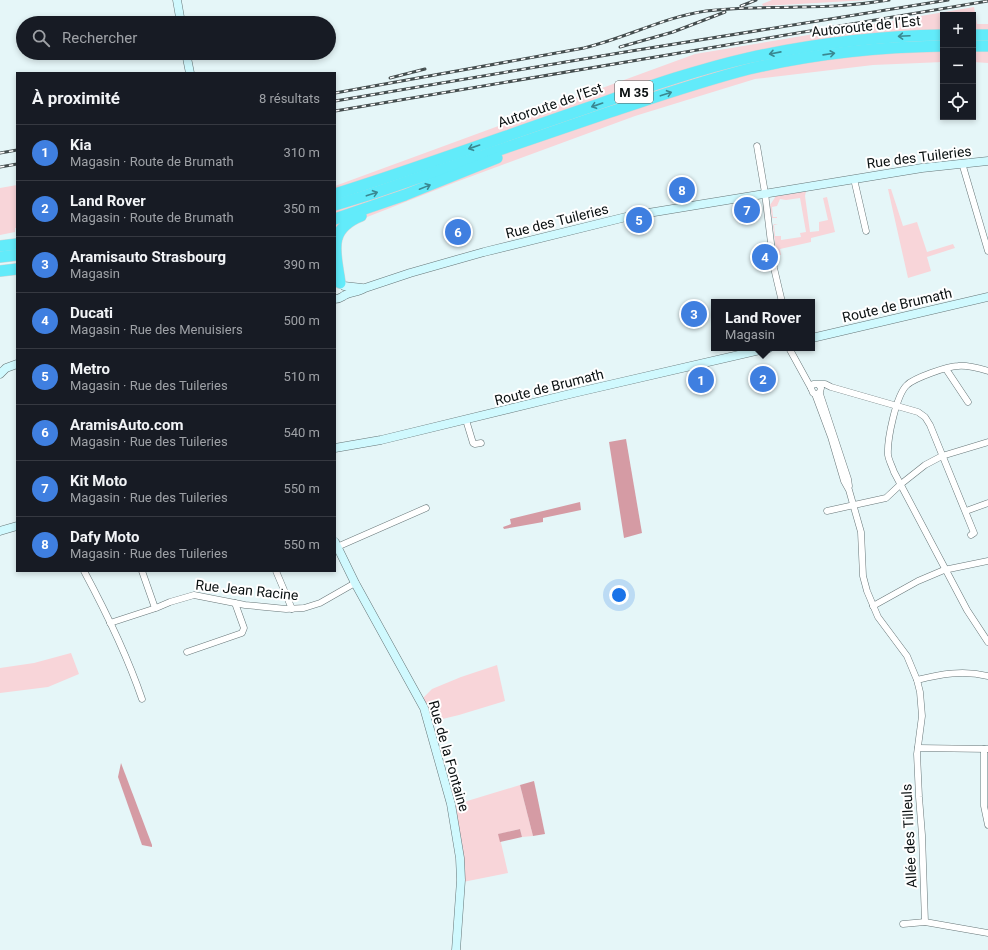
<!DOCTYPE html>
<html lang="fr">
<head>
<meta charset="utf-8">
<style>
	body { margin:0; font-family:Roboto,sans-serif; background:#242831; color:#f1f3f6 }
	.controls { position:absolute; right:12px; top:12px; display:grid; overflow:hidden; border-radius:0px; box-shadow:0 2px 6px #0003 }
	.controls button { width:36px; height:36px; display:grid; place-items:center; padding:0; border:0; border-bottom:1px solid #363941; background:#171b24; color:#f1f3f6; font:20px sans-serif }
	.you { position:absolute; left:619px; top:595px; width:14px; height:14px; margin:-10px; border:3px solid #fff; border-radius:50%; background:#1a73e8; box-shadow:0 0 0 6px #1a73e833 }
	.badge { display:grid; place-items:center; width:26px; height:26px; border-radius:50%; background:#db2777; color:#fff; font-size:13px; font-weight:700 }
	.pin { position:absolute; translate:-50% -50%; border:2px solid #fff; box-shadow:0 1px 4px #0006 }
	.popup { position:absolute; left:711px; top:299px; width:104px; height:52px; box-sizing:border-box; display:grid; place-content:center; border-radius:0px; background:#171b24; filter:drop-shadow(0 1px 3px #0005); font-size:13px; white-space:nowrap; color:#9ea1a6 }
	.popup b { font-size:15px; color:#f1f3f6 }
	.popup::after { content:''; position:absolute; left:50%; top:100%; margin-left:-8px; border:8px solid transparent; border-top-color:#171b24 }
	.list { margin:0; padding:0; list-style:none }
	h2 { display:flex; justify-content:space-between; align-items:center; height:52px; margin:0; padding:0 16px; font-size:17px }
	h2 small { font-size:13px; font-weight:400; color:#9ea1a6 }
	.list li { display:grid; grid-template-columns:26px 1fr auto; gap:12px; align-items:center; box-sizing:border-box; height:56px; padding:0 16px; border-top:1px solid #363941 }
	.list b { display:block; font-size:15px; white-space:nowrap }
	.list p { margin:0; font-size:13px; white-space:nowrap; color:#9ea1a6 }
	.list em { font-size:13px; font-style:normal; color:#9ea1a6 }
	.icon { flex:none; width:22px; height:22px; fill:none; stroke:currentColor; stroke-width:2; stroke-linecap:round; stroke-linejoin:round }
	.map { position:relative; flex:none; width:988px; height:950px; overflow:hidden }
	.search { position:absolute; background:#171b24; box-shadow:0 2px 6px #0003; left:16px; top:16px; width:320px; height:44px; display:flex; align-items:center; gap:10px; box-sizing:border-box; padding:0 14px; border-radius:22px; color:#9ea1a6; font-size:15px }
	.panel { position:absolute; background:#171b24; box-shadow:0 2px 6px #0003; left:16px; top:72px; width:320px; height:500px; border-radius:0px }
	.map>svg:first-child { display:block }
</style>
</head>
<body>
<div class="map">
<svg width="988" height="950" viewBox="0 0 988 950">
	<rect width="100%" height="100%" fill="#e5f6f8"/>
	<g fill="#f8d5d9">
		<polygon points="772,0 868,0 763,6 762,4"/>
		<polygon points="974,7 977,24 988,24 988,63 973,62 973,15 943,15 943,62 873,65 755,79 635,116 456,182 352,223 335,227 335,186 695,54"/>
		<polygon points="17,185 17,228 15,228 15,232 0,235 0,188"/>
		<polygon points="888,189 891,189 903,226 917,222 927,252 953,244 955,248 927,257 931,271 908,278"/>
		<polygon points="806,191 805,196 810,232 819,231 819,222 828,220 823,198 827,197 835,232 811,238 811,242 780,249 781,255 779,255 776,252 773,226 774,224 778,224 774,225 775,236 781,236 781,240 801,237 800,233 806,232 800,198 786,200 780,199 777,206 772,207 773,217 777,217 777,218 772,218 770,205 776,196"/>
		<polygon points="71,653 79,674 48,687 0,693 0,668 34,663"/>
		<polygon points="497,665 505,701 459,715 430,722 423,698 432,689 461,677"/>
		<polygon points="520,785 533,836 522,837 520,829 499,834 508,873 463,882 454,805"/>
	</g>
	<g fill="#d59ba4">
		<polygon points="626,439 642,533 624,538 609,442"/>
		<polygon points="580,502 581,510 543,518 543,522 504,529 503,527 511,524 510,519"/>
		<polygon points="121,763 152,845 152,847 142,845 118,777"/>
		<polygon points="534,781 545,834 533,836 520,785"/>
		<polygon points="520,829 522,837 500,842 498,834"/>
	</g>
	<g fill="none" stroke-linecap="round" stroke-linejoin="round">
		<defs>
			<g id="street">
				<polyline points="757,146 765,193 774,268 782,302"/>
				<polyline points="962,163 988,251"/>
				<polyline points="854,179 866,231"/>
				<polyline points="789,348 811,388"/>
				<polyline points="946,369 968,402"/>
				<path d="M988 371C978 368 968 365 958 366 948 366 914 378 907 385 896 395 887 440 888 455 889 461 892 466 894 472L967 610 988 642"/>
				<polyline points="819,385 821,388 820,392 817,394 813,393 811,388 813,384 825,384 831,387 918,412 925,417 930,425 974,533 971,535"/>
				<polyline points="815,394 831,437 844,481 849,490 861,532 863,576 867,591 878,617 907,656 917,680 920,692 922,716 917,754 919,797 922,835 925,922"/>
				<polyline points="820,394 848,479 849,486"/>
				<polyline points="466,420 473,443 475,444 481,443"/>
				<polyline points="827,511 886,498 901,484 925,465 942,456 988,442"/>
				<polyline points="966,511 988,503"/>
				<polyline points="337,547 426,508"/>
				<path d="M84 571C106 612 127 655 142 699"/>
				<polyline points="142,571 155,608"/>
				<polyline points="276,571 292,609"/>
				<polyline points="873,606 918,581 944,570 988,561"/>
				<polyline points="110,623 156,608 170,602 194,595 245,605 286,609 304,608 320,603 355,583"/>
				<polyline points="187,652 242,633 244,628 235,603"/>
				<path d="M917 680C941 674 963 670 988 676"/>
				<polyline points="918,748 988,749"/>
				<polyline points="984,749 984,806 988,825"/>
				<polyline points="903,924 925,922 988,933"/>
			</g>
			<g id="secondary">
				<polyline points="177,0 181,23"/>
				<polyline points="186,53 190,73"/>
				<polyline points="344,286 362,288"/>
				<path d="M335 299C340 299 340 298 345 295 351 292 359 292 365 288L410 273 484 252 630 216 922 168 988 161"/>
				<polyline points="812,338 988,297"/>
				<polyline points="0,374 6,368 17,364"/>
				<polyline points="335,448 381,440 574,393 769,348"/>
				<polyline points="0,531 17,526"/>
				<polyline points="335,542 355,583 424,708 451,804 460,858 461,880 456,950"/>
			</g>
			<g id="highway">
				<polyline points="973,35 988,35"/>
				<polyline points="973,46 988,46"/>
				<path d="M335 194C421 167 505 136 590 107 642 89 695 70 748 58 812 44 877 36 943 35"/>
				<path d="M335 205 371 194C451 167 530 139 610 112 656 97 702 81 749 69 812 54 878 47 943 46"/>
				<polyline points="335,219 405,195 497,158"/>
				<polyline points="0,246 17,244"/>
				<polyline points="0,257 17,255"/>
				<polyline points="0,271 17,269"/>
				<path d="M340 283C336 253 326 230 361 216"/>
			</g>
		</defs>
		<use href="#street" stroke="#677678" stroke-width="7"/>
		<use href="#secondary" stroke="#677678" stroke-width="9"/>
		<use href="#highway" stroke="#d3d4d4" stroke-width="12"/>
		<use href="#street" stroke="#fff" stroke-width="6"/>
		<use href="#secondary" stroke="#d0f9fe" stroke-width="8"/>
		<use href="#highway" stroke="#62ebfa" stroke-width="11"/>
		<defs>
			<g id="rail">
				<polyline points="741,6 756,0"/>
				<polyline points="620,47 673,32 725,12"/>
				<polyline points="390,78 425,69"/>
				<path d="M335 93 584 48C626 38 664 17 706 11 737 7 767 8 798 7 828 7 858 5 889 0"/>
				<polyline points="335,101 625,52 948,0"/>
				<polyline points="335,111 988,1"/>
				<polyline points="0,153 17,150"/>
				<polyline points="0,167 17,164"/>
			</g>
		</defs>
		<use href="#rail" stroke="#444d4e" stroke-width="3"/>
		<use href="#rail" stroke="#fff" stroke-width="1.5" stroke-dasharray="4.5" stroke-linecap="butt"/>
	</g>
	<defs><path id="oneway-shaft" d="M-6 0H5M1.5-3L5.5 0L1.5 3" fill="none" stroke-width="1.6" stroke-linecap="round" stroke-linejoin="round"/></defs>
	<g stroke="#3a8891">
		<use href="#oneway-shaft" transform="translate(904 36) rotate(177)"/>
		<use href="#oneway-shaft" transform="translate(775 53) rotate(169)"/>
		<use href="#oneway-shaft" transform="translate(829 54) rotate(-8)"/>
		<use href="#oneway-shaft" transform="translate(666 94) rotate(-18)"/>
		<use href="#oneway-shaft" transform="translate(597 105) rotate(161)"/>
		<use href="#oneway-shaft" transform="translate(474 147) rotate(161)"/>
		<use href="#oneway-shaft" transform="translate(425 187) rotate(-22)"/>
		<use href="#oneway-shaft" transform="translate(372 194) rotate(-18)"/>
	</g>
	<g text-anchor="middle" dominant-baseline="central" stroke-width="4" stroke-linejoin="round" paint-order="stroke">
		<rect fill="#fff" stroke="#545858" stroke-width="1" x="615" y="81" width="38" height="22" rx="3"/>
		<g font-size="13" font-weight="bold" fill="#0a1011">
			<text x="634" y="92">M 35</text>
		</g>
		<g font-size="14" fill="#0a1011" stroke="#fff">
			<text transform="translate(866 26) rotate(-6)">Autoroute de l’Est</text>
			<text transform="translate(550 105) rotate(-19)">Autoroute de l’Est</text>
			<text transform="translate(919 157) rotate(-7)">Rue des Tuileries</text>
			<text transform="translate(557 221) rotate(-14)">Rue des Tuileries</text>
			<text transform="translate(897 305) rotate(-13)">Route de Brumath</text>
			<text transform="translate(549 387) rotate(-14)">Route de Brumath</text>
			<text transform="translate(247 590) rotate(6)">Rue Jean Racine</text>
			<text transform="translate(449 756) rotate(74)">Rue de la Fontaine</text>
			<text transform="translate(909 836) rotate(-93)">Allée des Tilleuls</text>
		</g>
	</g>
</svg>
<div class="controls">
<button>+</button>
<button>−</button>
<button><svg class="icon" aria-label="locate" viewBox="0 0 24 24"><circle cx="12" cy="12" r="6"/><path d="M12 2v4M12 18v4M2 12h4M18 12h4"/></svg></button>
</div>
<div class="you"></div>
<div class="pin badge" style="left:701px;top:380px;background:#3f7fe0">1</div>
<div class="pin badge" style="left:763px;top:379px;background:#3f7fe0">2</div>
<div class="popup"><b>Land Rover</b>Magasin</div>
<div class="pin badge" style="left:694px;top:314px;background:#3f7fe0">3</div>
<div class="pin badge" style="left:765px;top:257px;background:#3f7fe0">4</div>
<div class="pin badge" style="left:639px;top:220px;background:#3f7fe0">5</div>
<div class="pin badge" style="left:458px;top:232px;background:#3f7fe0">6</div>
<div class="pin badge" style="left:747px;top:210px;background:#3f7fe0">7</div>
<div class="pin badge" style="left:682px;top:190px;background:#3f7fe0">8</div>
<div class="search"><svg class="icon" aria-label="search" viewBox="0 0 24 24"><circle cx="10" cy="10" r="6"/><path d="M15 15l6 6"/></svg>Rechercher</div>
<section class="panel">
<h2>À proximité<small>8 résultats</small></h2>
<ul class="list">
<li><span class="badge" style="background:#3f7fe0">1</span><div><b>Kia</b><p>Magasin · Route de Brumath</p></div><em>310 m</em></li>
<li><span class="badge" style="background:#3f7fe0">2</span><div><b>Land Rover</b><p>Magasin · Route de Brumath</p></div><em>350 m</em></li>
<li><span class="badge" style="background:#3f7fe0">3</span><div><b>Aramisauto Strasbourg</b><p>Magasin</p></div><em>390 m</em></li>
<li><span class="badge" style="background:#3f7fe0">4</span><div><b>Ducati</b><p>Magasin · Rue des Menuisiers</p></div><em>500 m</em></li>
<li><span class="badge" style="background:#3f7fe0">5</span><div><b>Metro</b><p>Magasin · Rue des Tuileries</p></div><em>510 m</em></li>
<li><span class="badge" style="background:#3f7fe0">6</span><div><b>AramisAuto.com</b><p>Magasin · Rue des Tuileries</p></div><em>540 m</em></li>
<li><span class="badge" style="background:#3f7fe0">7</span><div><b>Kit Moto</b><p>Magasin · Rue des Tuileries</p></div><em>550 m</em></li>
<li><span class="badge" style="background:#3f7fe0">8</span><div><b>Dafy Moto</b><p>Magasin · Rue des Tuileries</p></div><em>550 m</em></li>
</ul>
</section>
</div>
</body>
</html>
